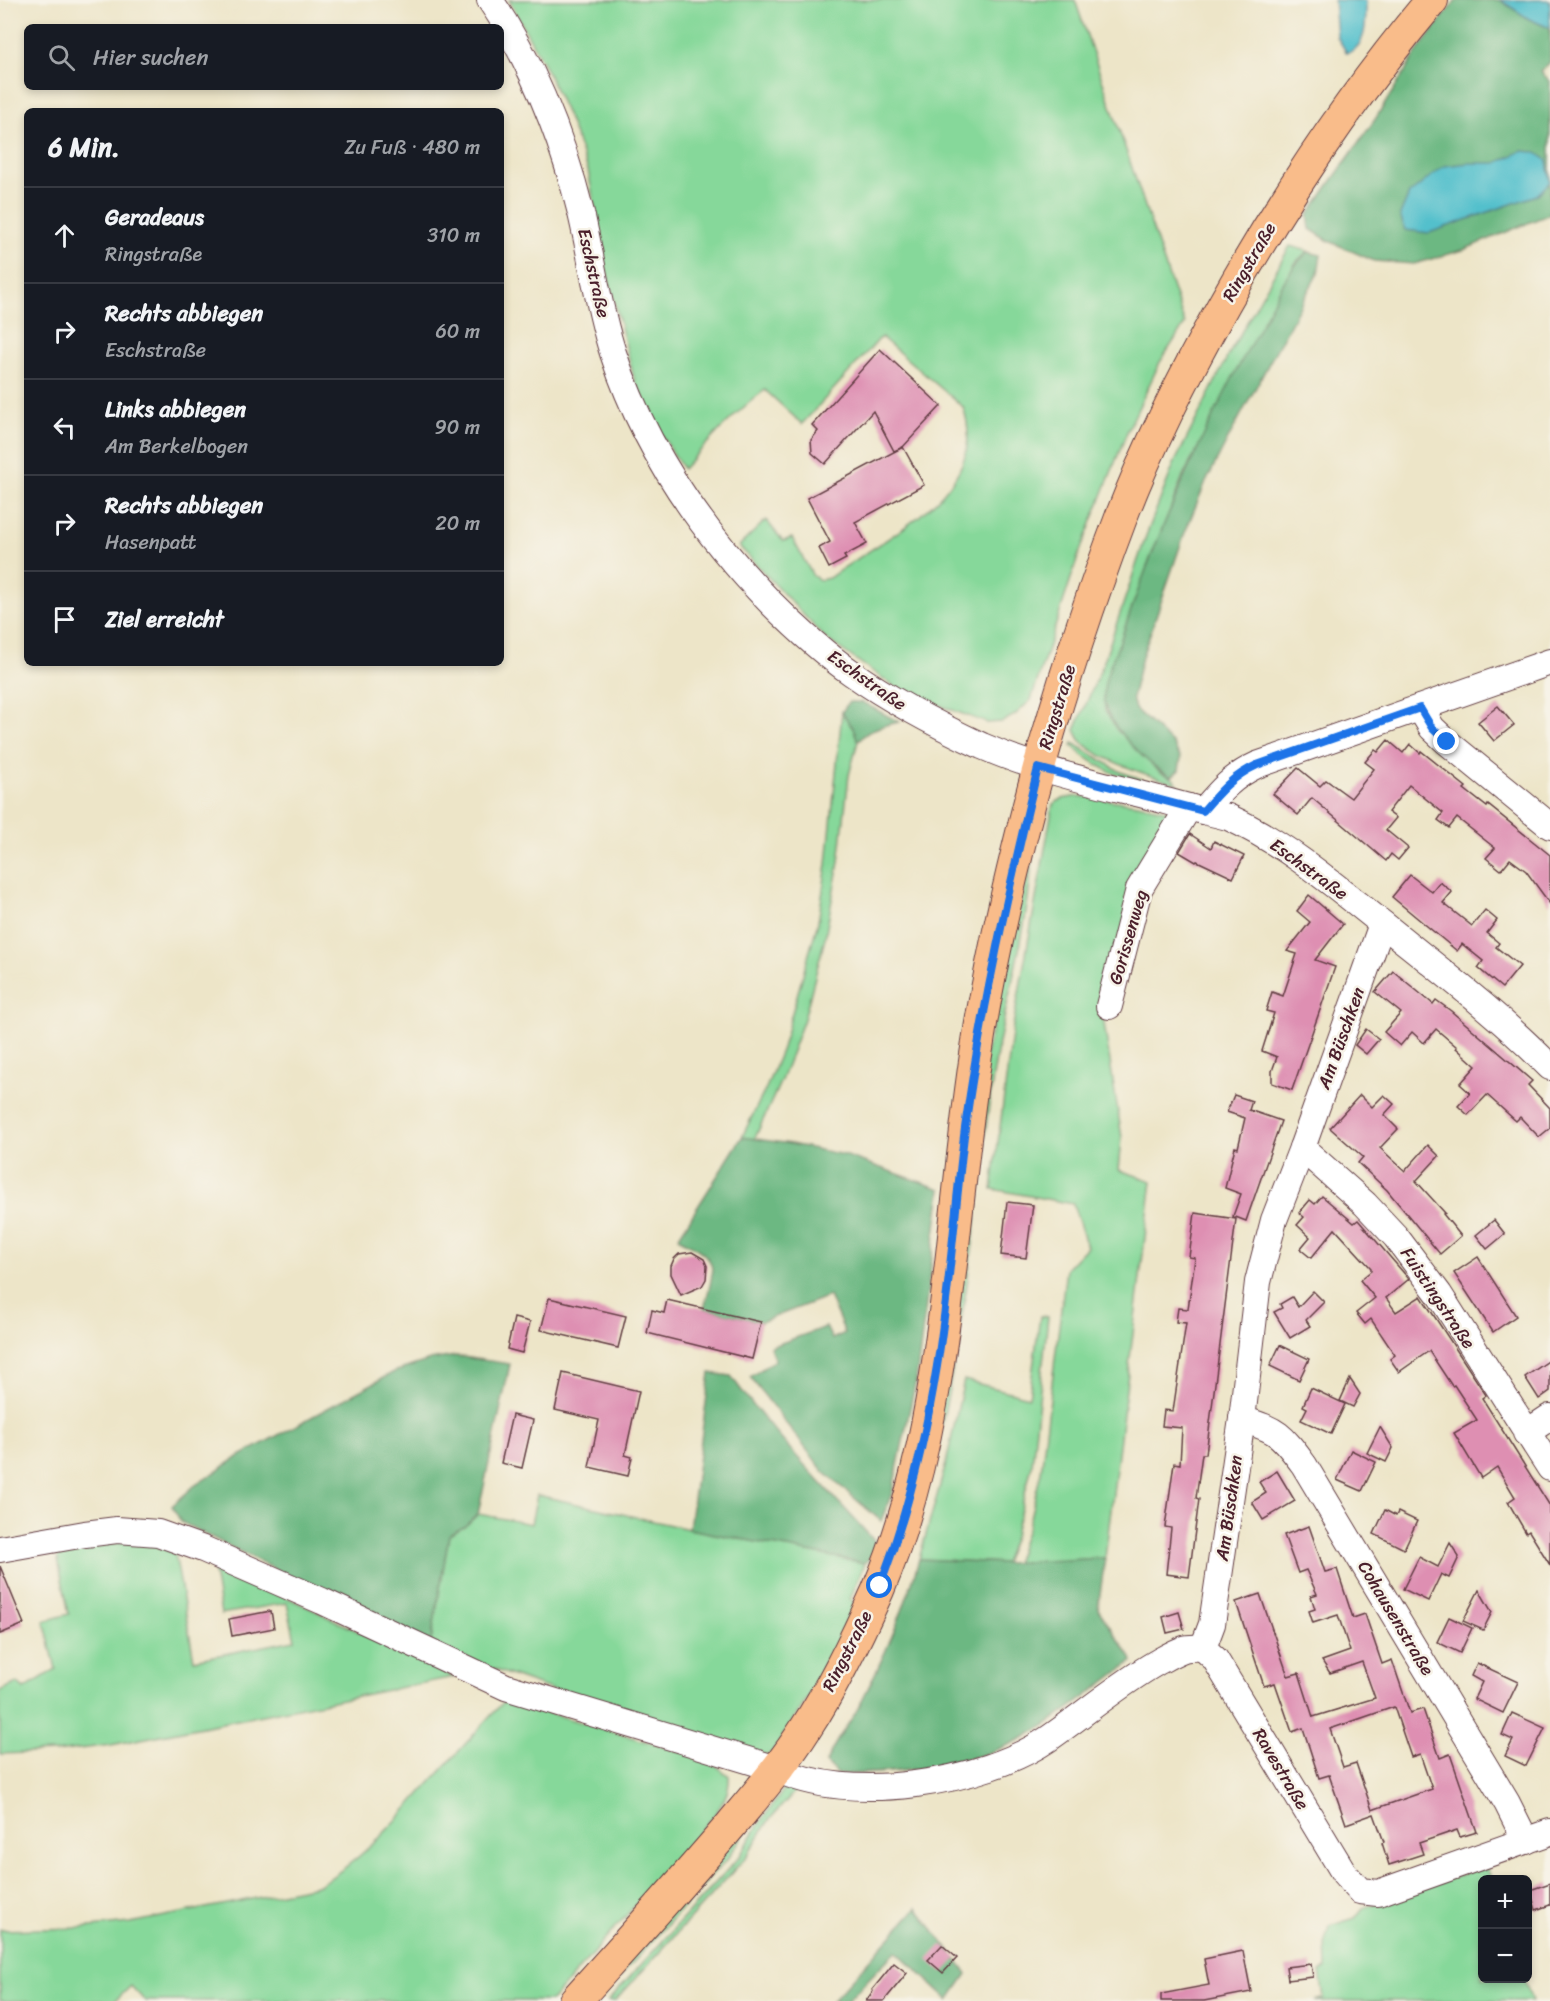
<!DOCTYPE html>
<html lang="de">
<head>
<meta charset="utf-8">
<style>
	body { margin:0; font-family:Sriracha,sans-serif; background:#242831; color:#f1f3f6 }
	.controls { position:absolute; right:18px; bottom:18px; display:grid; overflow:hidden; border-radius:9px; box-shadow:0 3px 9px #0003 }
	.controls button { width:54px; height:54px; display:grid; place-items:center; padding:0; border:0; border-bottom:2px solid #363941; background:#171b24; color:#f1f3f6; font:30px sans-serif }
	.stop { position:absolute; width:18px; height:18px; margin:-14px; border:4px solid #1a73e8; border-radius:50%; background:#fff }
	.stop.end { background:#1a73e8; border-color:#fff; box-shadow:0 2px 6px #0008 }
	.list { margin:0; padding:0; list-style:none }
	h2 { display:flex; justify-content:space-between; align-items:center; height:78px; margin:0; padding:0 24px; font-size:26px }
	h2 small { font-size:20px; font-weight:400; color:#9ea1a6 }
	.list li { display:grid; grid-template-columns:39px 1fr auto; gap:18px; align-items:center; box-sizing:border-box; height:96px; padding:0 24px; border-top:2px solid #363941 }
	.list b { display:block; font-size:22px; white-space:nowrap }
	.list p { margin:0; font-size:20px; white-space:nowrap; color:#9ea1a6 }
	.list em { font-size:20px; font-style:normal; color:#9ea1a6 }
	.icon { flex:none; width:33px; height:33px; fill:none; stroke:currentColor; stroke-width:2; stroke-linecap:round; stroke-linejoin:round }
	.map { position:relative; flex:none; width:1550px; height:2001px; overflow:hidden }
	.search { position:absolute; background:#171b24; box-shadow:0 3px 9px #0003; left:24px; top:24px; width:480px; height:66px; display:flex; align-items:center; gap:15px; box-sizing:border-box; padding:0 21px; border-radius:9px; color:#9ea1a6; font-size:22px }
	.panel { position:absolute; background:#171b24; box-shadow:0 3px 9px #0003; left:24px; top:108px; width:480px; height:558px; border-radius:9px }
	.map>svg:first-child { display:block }
</style>
</head>
<body>
<div class="map">
<svg width="1550" height="2001" viewBox="0 0 1550 2001">
	<rect width="100%" height="100%" fill="#f7f3e8"/>
	<filter id="ink" filterUnits="userSpaceOnUse"><feTurbulence type="fractalNoise" baseFrequency=".0167" numOctaves="2"/><feDisplacementMap in="SourceGraphic" scale="12" xChannelSelector="R" yChannelSelector="G"/><feConvolveMatrix kernelMatrix="1 2 1 2 8 2 1 2 1" color-interpolation-filters="sRGB"/></filter>
	<filter id="wash" filterUnits="userSpaceOnUse"><feTurbulence type="fractalNoise" baseFrequency=".008" numOctaves="4" result="noise"/><feDisplacementMap in="SourceGraphic" scale="24" xChannelSelector="R" yChannelSelector="G"/><feGaussianBlur stdDeviation="1.35" result="paint"/><feColorMatrix in="noise" values="0 0 0 0 0 0 0 0 0 0 0 0 0 0 0 0 0 1.4 0 .05"/><feComposite in="paint" operator="in"/></filter>
	<g filter="url(#wash)">
		<rect width="100%" height="100%" fill="#ede5c8"/>
		<g fill="#86d89a" stroke="#687c62" stroke-width="1.5">
			<path d="M509 0H1075L1185 324 1160 362 1127 432 1079 554 1031 700 1015 715 1002 722 987 723 901 691 825 638 739 546 766 520 783 541 792 538 813 576 820 580 829 578C882 538 993 492 963 407L881 337 802 424 765 390C734 413 709 441 683 469L661 434 635 382 606 269 588 170 568 117 545 67Z"/>
			<path d="M1290 246 1308 251 1296 262 1183 476 1128 619 1107 678 1104 697 1105 711 1117 730 1160 772 1171 777 1178 784C1155 778 1097 759 1082 742 1079 739 1077 734 1075 730L1103 664 1146 536 1174 464 1229 354Z"/>
			<polygon points="842,712 854,730 858,741 849,775 839,862 825,938 804,1019 782,1078 754,1140 742,1137 767,1086 782,1048 818,922 827,864"/>
			<path d="M1073 743 1121 772 1185 794C1143 785 1104 776 1072 746Z"/>
			<polygon points="1078,796 1138,804 1176,813 1101,1004 1122,1138 1119,1170 1152,1181 1105,1558 1015,1563 1028,1526 1041,1472 1066,1269 1087,1247 1073,1204 992,1189 1013,1026 1053,804 1062,799"/>
			<path d="M1032 853C1030 923 1008 990 996 1059 985 1120 981 1182 973 1244 958 1346 941 1447 911 1546L985 1058Z"/>
			<polygon points="1040,1316 1048,1317 1032,1465 1014,1537 1004,1563 919,1559 946,1464 964,1380 1029,1397"/>
			<polygon points="537,1495 689,1529 865,1563 850,1599 861,1608 845,1641 772,1753 766,1755 715,1747 430,1647 449,1534 464,1527 478,1514 531,1524"/>
			<polygon points="122,1541 157,1542 174,1548 194,1660 295,1640 287,1603 221,1614 213,1567 223,1567 454,1677 111,1745 55,1752 0,1754 0,1691 17,1683 24,1689 56,1669 44,1621 69,1614 56,1550"/>
			<path d="M505 1700 709 1760 729 1776C730 1793 722 1804 713 1817L551 2001H145L131 1986 115 2001H0V1930L81 1928 130 1923 317 1886C359 1862 390 1828 422 1792 450 1761 477 1731 505 1700Z"/>
			<polygon points="787,1785 797,1789 769,1820 747,1856 615,2001 608,2001 740,1856 759,1824"/>
			<polygon points="753,1820 728,1858 598,2001 586,2001"/>
			<polygon points="1486,1866 1491,1879 1482,1880 1482,1978 1524,1979 1532,2001 1315,2001 1324,1998 1320,1972 1326,1969 1325,1941 1329,1926 1355,1918 1363,1908"/>
		</g>
		<g fill="#6cb882" stroke="#5b6c56" stroke-width="1.5">
			<polygon points="1456,0 1500,0 1529,19 1550,28 1550,62 1541,72 1550,81 1550,214 1463,250 1414,264 1374,261 1329,241 1310,229 1308,215 1376,118 1419,49"/>
			<path d="M1308 252 1321 255 1318 273 1229 437 1204 486 1184 535 1142 657 1132 698 1135 709 1172 743 1181 758 1179 770 1171 777C1149 766 1106 725 1104 700 1102 680 1114 657 1121 639 1157 531 1204 427 1260 327 1274 302 1286 270 1308 252Z"/>
			<path d="M849 702H862L899 722C882 726 870 728 858 741L854 730 842 712Z"/>
			<path d="M742 1137 791 1144 844 1155 941 1189 916 1380 892 1493 881 1521 824 1472 750 1377 775 1360 770 1347 826 1327 832 1339 845 1333 829 1296 761 1322 704 1309C715 1265 721 1260 678 1238Z"/>
			<polygon points="456,1356 510,1364 478,1514 464,1527 449,1535 430,1647 181,1522 172,1506 194,1486 240,1456 394,1372 430,1360"/>
			<path d="M710 1373 731 1376C774 1436 827 1488 876 1543L873 1554 865 1563 689 1529Z"/>
			<path d="M1105 1558 1098 1609 1133 1661C1098 1686 1063 1716 1025 1737 969 1767 899 1774 837 1774L826 1763C833 1742 848 1727 858 1708 883 1660 905 1610 919 1559L1004 1563Z"/>
			<polygon points="917,1908 967,1974 949,2000 896,1951 847,2001 832,2001"/>
		</g>
		<g fill="#53c0cc" stroke="#4e707c" stroke-width="1.5">
			<path d="M1334 0H1366C1366 18 1368 47 1347 53L1337 37Z"/>
			<polygon points="1500,0 1550,0 1550,28 1529,19"/>
			<polygon points="1522,151 1535,152 1547,160 1550,182 1537,195 1429,233 1405,230 1400,215 1409,194 1444,166 1468,163 1496,163"/>
		</g>
		<g id="blocks">
			<g fill="#de8fb2" fill-rule="evenodd">
				<polygon points="880,349 941,406 903,447 894,451 873,411 825,464 812,453 811,440 818,431 812,425"/>
				<polygon points="903,447 924,485 855,522 867,544 844,556 846,559 829,568 819,548 830,542 807,498"/>
				<polygon points="1498,706 1514,725 1494,741 1478,722"/>
				<polygon points="1388,740 1403,753 1410,744 1420,753 1421,751 1466,787 1464,789 1487,807 1488,805 1550,855 1550,904 1526,871 1510,859 1501,870 1486,858 1495,848 1457,818 1449,828 1438,820 1443,813 1409,785 1388,812 1396,818 1386,830 1408,848 1398,860 1391,854 1386,861 1312,798 1298,815 1273,794 1298,768 1320,786 1326,780 1351,798 1374,769 1365,762 1375,750 1378,752"/>
				<polygon points="1190,834 1211,848 1214,841 1244,856 1233,878 1197,861 1196,862 1179,852"/>
				<polygon points="1410,875 1432,892 1440,882 1452,892 1443,903 1472,926 1485,910 1497,920 1487,933 1499,943 1496,947 1520,966 1502,988 1478,968 1483,961 1462,944 1457,951 1392,897"/>
				<polygon points="1309,895 1343,924 1315,960 1335,967 1292,1090 1272,1083 1272,1071 1277,1057 1262,1051 1274,1013 1266,1011 1272,992 1283,996 1297,954 1287,951 1310,922 1297,911"/>
				<polygon points="1393,971 1433,1004 1436,1000 1451,1011 1532,1081 1528,1085 1550,1108 1550,1128 1539,1137 1520,1117 1516,1121 1487,1095 1468,1115 1458,1106 1470,1093 1460,1084 1476,1066 1456,1048 1457,1047 1436,1029 1424,1043 1412,1032 1400,1046 1384,1032 1401,1013 1375,992"/>
				<polygon points="1366,1029 1379,1039 1366,1054 1355,1045"/>
				<polygon points="1234,1095 1252,1101 1249,1110 1281,1121 1246,1221 1233,1216 1241,1194 1225,1188 1235,1147 1238,1148 1245,1118 1227,1112"/>
				<polygon points="1360,1095 1372,1107 1384,1095 1394,1104 1384,1115 1398,1129 1380,1148 1405,1171 1428,1145 1439,1156 1416,1181 1445,1213 1443,1214 1461,1236 1440,1254 1387,1190 1358,1163 1363,1157 1330,1128"/>
				<polygon points="1322,1196 1354,1223 1358,1220 1409,1279 1386,1298 1396,1312 1421,1296 1486,1395 1482,1398 1550,1506 1550,1565 1529,1531 1526,1533 1508,1502 1515,1497 1497,1467 1481,1478 1454,1433 1477,1420 1454,1385 1452,1386 1429,1351 1399,1372 1390,1359 1395,1355 1371,1319 1365,1324 1356,1313 1375,1298 1360,1280 1371,1271 1371,1268 1335,1229 1311,1258 1300,1249 1310,1237 1297,1225 1304,1217 1299,1213 1310,1200 1315,1204"/>
				<polygon points="1007,1202 1033,1205 1026,1258 1001,1255"/>
				<polygon points="1195,1213 1236,1219 1206,1454 1202,1454 1196,1498 1199,1499 1189,1577 1166,1574 1171,1528 1165,1527 1174,1463 1180,1464 1182,1428 1162,1426 1164,1410 1173,1411 1186,1323 1176,1322 1178,1308 1188,1309 1195,1258 1189,1257"/>
				<polygon points="1494,1220 1505,1234 1487,1249 1476,1235"/>
				<polygon points="692,1252 704,1259 707,1266 706,1279 702,1286 681,1295 671,1274 671,1266 674,1259 679,1254"/>
				<polygon points="1478,1257 1516,1316 1493,1332 1454,1273"/>
				<polygon points="1313,1291 1324,1302 1306,1320 1310,1326 1290,1338 1274,1312 1282,1308 1280,1304 1292,1297 1298,1307"/>
				<polygon points="549,1298 626,1316 618,1348 541,1330"/>
				<polygon points="667,1300 761,1322 752,1359 647,1333 652,1310 664,1313"/>
				<polygon points="514,1318 530,1322 522,1353 507,1349"/>
				<polygon points="1280,1345 1309,1359 1299,1380 1270,1366"/>
				<polygon points="1550,1360 1550,1391 1539,1399 1525,1377"/>
				<polygon points="563,1373 639,1391 625,1455 632,1457 628,1476 589,1467 599,1420 555,1410"/>
				<polygon points="1350,1379 1360,1394 1353,1407 1340,1401"/>
				<polygon points="1311,1388 1345,1404 1331,1434 1301,1420 1307,1408 1303,1406"/>
				<polygon points="512,1415 533,1420 522,1468 501,1463"/>
				<polygon points="1380,1427 1393,1448 1386,1462 1367,1453"/>
				<polygon points="1351,1450 1376,1462 1362,1491 1337,1480"/>
				<polygon points="1277,1471 1295,1501 1263,1520 1252,1502 1266,1493 1259,1482"/>
				<polygon points="1385,1510 1396,1516 1398,1512 1417,1521 1404,1549 1374,1534"/>
				<path d="M1309 1526 1325 1572 1337 1569 1353 1618 1365 1614 1382 1664 1392 1660 1410 1713 1423 1709 1440 1758 1450 1754 1477 1832 1460 1837 1457 1830 1419 1843 1423 1854 1389 1865 1382 1843 1384 1842 1374 1814 1346 1824 1329 1775 1319 1778 1303 1728 1292 1732 1275 1683 1264 1686 1236 1602 1260 1594 1288 1676 1299 1673 1313 1717 1375 1698 1362 1662 1330 1673 1322 1661 1350 1651 1338 1615 1313 1623 1309 1611 1315 1609 1311 1596 1317 1594 1306 1570 1298 1573 1284 1535ZM1394 1707 1411 1757 1420 1754 1432 1789 1372 1810 1356 1763 1343 1767 1330 1729Z"/>
				<polygon points="1450,1543 1459,1557 1449,1578 1441,1574 1428,1601 1403,1589 1419,1557 1438,1567"/>
				<polygon points="0,1566 24,1624 0,1634"/>
				<polygon points="1479,1590 1492,1612 1483,1630 1463,1621"/>
				<polygon points="271,1611 274,1628 232,1636 229,1619"/>
				<polygon points="1179,1612 1184,1629 1167,1633 1163,1617"/>
				<polygon points="1449,1617 1472,1628 1460,1653 1437,1642"/>
				<polygon points="1477,1663 1518,1682 1503,1713 1474,1699 1482,1682 1471,1676"/>
				<polygon points="1512,1713 1545,1728 1526,1766 1505,1756 1513,1740 1502,1735"/>
				<polygon points="1550,1883 1550,1905 1536,1910 1530,1890"/>
				<polygon points="942,1945 957,1958 943,1973 928,1960"/>
				<polygon points="1243,1951 1251,1992 1204,2001 1161,2001 1161,1994 1209,1985 1204,1959"/>
				<polygon points="894,1963 907,1973 884,2001 866,2001 873,1991 872,1990"/>
				<polygon points="1311,1964 1313,1977 1288,1980 1286,1967"/>
			</g>
		</g>
	</g>
	<g filter="url(#ink)">
		<use href="#blocks" fill-opacity="0" stroke="#623d43" stroke-width="1.5"/>
		<g fill="none" stroke-linecap="round" stroke-linejoin="round">
			<defs>
				<g id="minor">
					<path d="M490 0C534 65 562 137 581 213 592 259 598 308 613 353 644 448 701 531 771 603 796 628 823 653 852 673 893 702 937 725 982 746 1032 768 1084 780 1136 793 1167 801 1197 810 1228 817 1285 843 1334 885 1383 924 1440 970 1499 1015 1550 1067"/>
					<polyline points="1420,708 1432,728 1447,742 1550,826"/>
					<path d="M1203 811C1220 791 1233 776 1257 765L1550 662"/>
					<polyline points="1109,1006 1139,889 1189,807"/>
					<polyline points="1302,1148 1365,1204 1396,1237 1439,1294 1550,1468"/>
					<path d="M1242 1419C1279 1431 1281 1434 1304 1465L1507 1803 1526 1841"/>
					<polyline points="1526,1433 1550,1417"/>
					<path d="M0 1549 85 1534 117 1530 158 1533 203 1549 322 1601 506 1687 777 1769C849 1805 984 1783 1048 1739 1084 1714 1118 1685 1156 1663 1165 1658 1175 1652 1184 1649 1190 1647 1197 1648 1203 1648"/>
					<polyline points="1203,1648 1212,1624 1242,1419 1258,1282 1274,1220 1302,1148 1382,924"/>
					<polyline points="1203,1648 1215,1659 1344,1873 1360,1891 1378,1893 1550,1832"/>
				</g>
				<path id="major" d="M575 2001C627 1943 680 1885 731 1825 757 1794 784 1763 806 1728 834 1685 857 1637 878 1590 950 1421 949 1221 978 1042 988 976 1003 910 1019 845 1046 733 1081 623 1122 515 1150 442 1186 372 1224 304 1284 197 1353 94 1432 0"/>
			</defs>
			<use href="#minor" stroke="#623d43" stroke-width="28"/>
			<use href="#major" stroke="#623d43" stroke-width="34"/>
			<use href="#minor" stroke="#fff" stroke-width="26"/>
			<use href="#major" stroke="#f9bc8a" stroke-width="32"/>
		</g>
	</g>
	<g fill="none" stroke-linecap="round" stroke-linejoin="round" filter="url(#ink)">
		<path stroke="#1a73e8" stroke-width="8" d="M880 1586C907 1515 925 1441 937 1366 950 1287 955 1207 965 1128 982 1006 1009 887 1038 768L1203 811C1220 791 1233 776 1257 765L1420 708 1432 728 1447 742"/>
	</g>
	<g text-anchor="middle" dominant-baseline="central" stroke-width="5" stroke-linejoin="round" paint-order="stroke">
		<g font-size="18" fill="#4a1f2b" stroke="#f7f3e8">
			<text transform="translate(1249 262) rotate(-60)">Ringstraße</text>
			<text transform="translate(594 273) rotate(77)">Eschstraße</text>
			<text transform="translate(867 680) rotate(35)">Eschstraße</text>
			<text transform="translate(1057 707) rotate(-73)">Ringstraße</text>
			<text transform="translate(1309 869) rotate(36)">Eschstraße</text>
			<text transform="translate(1128 937) rotate(-74)">Gorissenweg</text>
			<text transform="translate(1341 1038) rotate(-70)">Am Büschken</text>
			<text transform="translate(1438 1298) rotate(56)">Fuistingstraße</text>
			<text transform="translate(1229 1508) rotate(-82)">Am Büschken</text>
			<text transform="translate(1396 1618) rotate(59)">Cohausenstraße</text>
			<text transform="translate(847 1651) rotate(-63)">Ringstraße</text>
			<text transform="translate(1281 1769) rotate(59)">Ravestraße</text>
		</g>
	</g>
</svg>
<div class="controls">
<button>+</button>
<button>−</button>
</div>
<div class="stop" style="left:880px;top:1586px"></div>
<div class="stop end" style="left:1447px;top:742px"></div>
<div class="search"><svg class="icon" aria-label="search" viewBox="0 0 24 24"><circle cx="10" cy="10" r="6"/><path d="M15 15l6 6"/></svg>Hier suchen</div>
<section class="panel">
<h2>6 Min.<small>Zu Fuß · 480 m</small></h2>
<ul class="list">
<li><svg class="icon" aria-label="ahead" viewBox="0 0 24 24"><path d="M12 20V5M6 11l6-6 6 6"/></svg><div><b>Geradeaus</b><p>Ringstraße</p></div><em>310 m</em></li>
<li><svg class="icon" aria-label="right" viewBox="0 0 24 24"><path d="M7 20v-9h11M14 6l5 5-5 5"/></svg><div><b>Rechts abbiegen</b><p>Eschstraße</p></div><em>60 m</em></li>
<li><svg class="icon" aria-label="left" viewBox="0 0 24 24"><path d="M17 20v-9H6M10 6l-5 5 5 5"/></svg><div><b>Links abbiegen</b><p>Am Berkelbogen</p></div><em>90 m</em></li>
<li><svg class="icon" aria-label="right" viewBox="0 0 24 24"><path d="M7 20v-9h11M14 6l5 5-5 5"/></svg><div><b>Rechts abbiegen</b><p>Hasenpatt</p></div><em>20 m</em></li>
<li><svg class="icon" aria-label="arrive" viewBox="0 0 24 24"><path d="M6 21V4h12l-3 4 3 4H6"/></svg><div><b>Ziel erreicht</b></div></li>
</ul>
</section>
</div>
</body>
</html>
